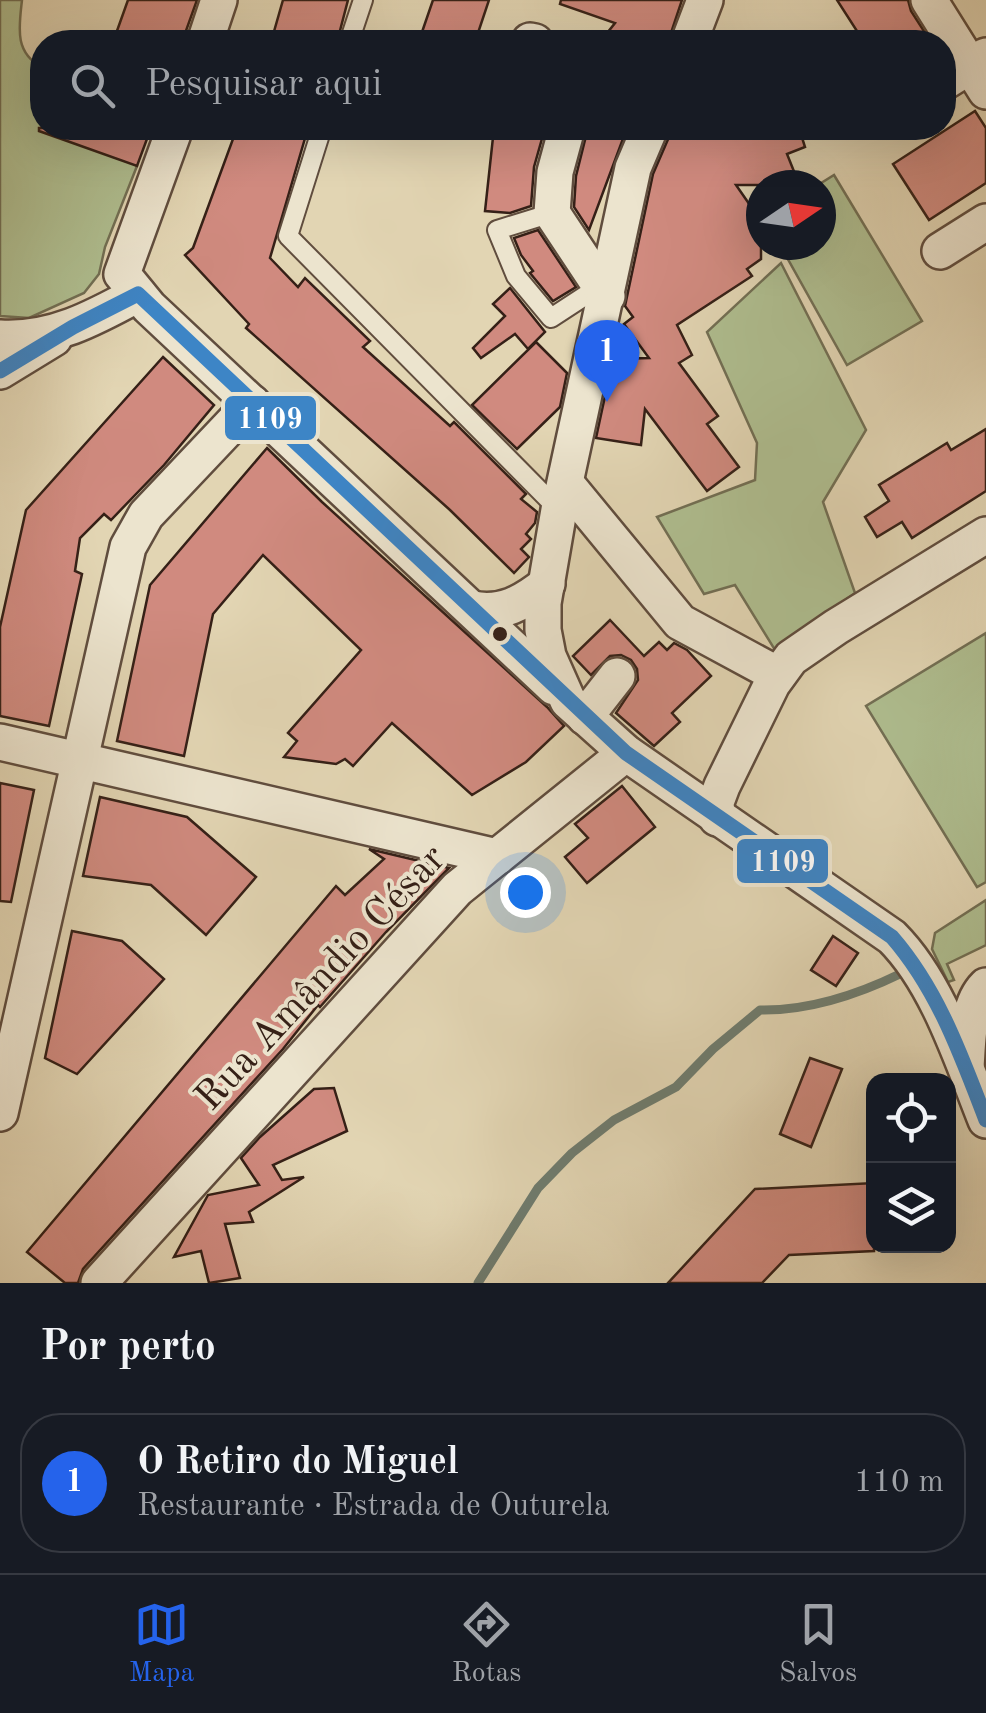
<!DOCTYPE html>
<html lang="pt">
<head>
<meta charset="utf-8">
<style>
	body { margin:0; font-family:"Old Standard TT",serif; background:#20242c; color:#f1f3f6 }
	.controls { position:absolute; right:30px; bottom:30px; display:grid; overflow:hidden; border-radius:20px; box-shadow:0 10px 40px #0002 }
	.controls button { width:90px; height:90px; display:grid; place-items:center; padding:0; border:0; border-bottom:2px solid #363941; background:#171b24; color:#f1f3f6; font:50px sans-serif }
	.compass { position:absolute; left:746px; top:170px; width:90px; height:90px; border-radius:50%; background:#171b24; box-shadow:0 10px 40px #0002; rotate:77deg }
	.you { position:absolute; left:525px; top:892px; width:35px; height:35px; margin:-25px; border:8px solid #fff; border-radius:50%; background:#1a73e8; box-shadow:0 0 0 15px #1a73e833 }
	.badge { display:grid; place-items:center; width:65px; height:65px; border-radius:50%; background:#2563eb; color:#fff; font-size:32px; font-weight:700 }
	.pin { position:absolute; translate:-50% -82px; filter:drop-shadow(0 2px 5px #0008) }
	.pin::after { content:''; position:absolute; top:52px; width:35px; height:30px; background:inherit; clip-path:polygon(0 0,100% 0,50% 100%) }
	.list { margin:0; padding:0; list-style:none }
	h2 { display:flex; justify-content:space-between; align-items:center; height:130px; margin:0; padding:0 40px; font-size:42px }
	h2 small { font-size:32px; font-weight:400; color:#9ea1a6 }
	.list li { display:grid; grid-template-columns:65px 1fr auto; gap:30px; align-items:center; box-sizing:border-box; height:140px; margin:0 20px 20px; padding:0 20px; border:2px solid #363941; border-radius:40px }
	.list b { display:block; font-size:38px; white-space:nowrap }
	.list p { margin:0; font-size:32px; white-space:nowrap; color:#9ea1a6 }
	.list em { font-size:32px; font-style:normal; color:#9ea1a6 }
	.icon { flex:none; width:55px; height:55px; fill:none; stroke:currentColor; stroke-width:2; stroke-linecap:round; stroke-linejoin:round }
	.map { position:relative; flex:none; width:986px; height:1283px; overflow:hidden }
	.search { position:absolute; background:#171b24; box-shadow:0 10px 40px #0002; left:30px; right:30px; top:30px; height:110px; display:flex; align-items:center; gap:25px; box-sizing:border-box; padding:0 35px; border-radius:40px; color:#9ea1a6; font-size:38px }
	.sheet { height:290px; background:#171b24 }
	nav { display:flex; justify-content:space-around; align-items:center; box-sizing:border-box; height:140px; border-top:2px solid #363941; background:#171b24; font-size:28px; color:#9ea1a6 }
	nav a { display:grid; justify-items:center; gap:5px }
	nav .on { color:#2563eb }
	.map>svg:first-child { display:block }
</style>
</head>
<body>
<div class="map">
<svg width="986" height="1283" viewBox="0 0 986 1283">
	<rect width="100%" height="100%" fill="#e2d5b3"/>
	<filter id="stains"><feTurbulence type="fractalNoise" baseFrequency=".002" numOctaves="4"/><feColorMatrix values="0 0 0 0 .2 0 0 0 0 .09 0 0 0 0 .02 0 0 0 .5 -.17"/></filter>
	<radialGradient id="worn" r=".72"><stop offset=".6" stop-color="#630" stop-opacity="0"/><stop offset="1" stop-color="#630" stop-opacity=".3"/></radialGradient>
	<g fill="#afbe90" stroke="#726f54" stroke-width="2.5">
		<path d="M0 0H22C19 27 14 53 42 67V128H70V130L137 166 105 247 99 274 84 293 29 318 0 316Z"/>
		<polygon points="834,175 922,321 847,365 780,245 821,245 821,185 818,185"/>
		<polygon points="781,263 866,430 823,502 855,593 775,650 735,585 704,594 657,517 755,480 757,443 707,332"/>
		<polygon points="986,633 986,882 977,887 866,706"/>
		<polygon points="986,900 986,945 947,964 954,980 948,982 932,949 935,933"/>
	</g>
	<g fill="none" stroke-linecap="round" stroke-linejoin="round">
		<path stroke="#6f7c6f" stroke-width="9" d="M478 1283 538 1188 572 1153 614 1120 676 1087 713 1049 760 1010C808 1011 859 994 902 973"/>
	</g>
	<g fill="#d08a7f" stroke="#352017" stroke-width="2.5">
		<polygon points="128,0 197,0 182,42 113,42"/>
		<polygon points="283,0 348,0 337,42 271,42"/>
		<polygon points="433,0 489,0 475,42 442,42 421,35"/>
		<polygon points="561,0 682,0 668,42 600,42 615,23 560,4"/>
		<polygon points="837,0 908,0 911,11 931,42 864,42"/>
		<polygon points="975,111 986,128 986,183 929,220 893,164"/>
		<polygon points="39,128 151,128 137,166 39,131"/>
		<polygon points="237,128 308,128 270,258 298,287 305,278 370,341 363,347 450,426 454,422 526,494 521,499 537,512 535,523 526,534 531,539 521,549 529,557 514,573 450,510 246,328 249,324 185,255 193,248"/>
		<polygon points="494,128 545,128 534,167 531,206 510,213 485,211"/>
		<polygon points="588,128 627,128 589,230 574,207 576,176"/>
		<polygon points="677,128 799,128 805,147 787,154 797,179 785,185 736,185 761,221 761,259 747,269 752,276 677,325 692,355 679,363 718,416 707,424 739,467 707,491 645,409 641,445 596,438 613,359 649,358 624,324 633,317 625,306 653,174 669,137"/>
		<polygon points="538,230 576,287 553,301 530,273 533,271 521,255 514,238"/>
		<polygon points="510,288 545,332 528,349 515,334 481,358 473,348 505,316 493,304"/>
		<polygon points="536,342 567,373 560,407 517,449 472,405"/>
		<polygon points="163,357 214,405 164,465 111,520 104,514 80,538 75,571 82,574 49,726 0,716 0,627 26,510"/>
		<polygon points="986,429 986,491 912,538 902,522 877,537 865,517 889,501 879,485 947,443 951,450"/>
		<polygon points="267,448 322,502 547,707 564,726 526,762 472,795 392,723 353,766 345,759 336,764 284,757 297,741 288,733 361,650 263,555 213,614 184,756 117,741 150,585"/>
		<polygon points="610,620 644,656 659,642 667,650 674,643 687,650 711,676 672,713 680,722 654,746 616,713 638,680 637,669 631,660 621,655 610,656 591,675 573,656"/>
		<polygon points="0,783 34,790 11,902 0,901"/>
		<polygon points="622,786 655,827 587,883 565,857 588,838 575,824"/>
		<polygon points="100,797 187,817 256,877 206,935 151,885 83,876"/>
		<polygon points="369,849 449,868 386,932 320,1007 318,1005 283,1049 83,1269 78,1283 65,1283 27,1252 336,886 345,895 384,859"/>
		<polygon points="72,931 122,941 164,979 77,1074 45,1058"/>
		<polygon points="833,936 858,953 836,986 811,970"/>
		<polygon points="810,1058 842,1069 811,1147 780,1134"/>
		<polygon points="334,1088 347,1131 273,1165 282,1180 304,1177 249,1212 253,1222 225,1224 240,1278 209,1283 201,1251 174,1257 208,1195 259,1185 241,1158 260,1137 314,1089"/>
		<polygon points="874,1183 874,1251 789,1255 762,1283 668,1283 755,1189"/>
	</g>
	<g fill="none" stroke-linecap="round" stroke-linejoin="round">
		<defs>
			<g id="lane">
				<polyline points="349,42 363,0"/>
				<polyline points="322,128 288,236 559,510"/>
				<polyline points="552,213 497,230 516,276 551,318 600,286"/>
			</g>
			<g id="street">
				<polyline points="929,0 986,91"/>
				<polyline points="530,41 535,42"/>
				<polyline points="205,42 219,0"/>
				<polyline points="689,42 705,0"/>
				<polyline points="944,82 986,56"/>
				<polyline points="175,128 122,274 149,307 554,687"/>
				<polyline points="567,128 555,172 552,213 607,296"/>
				<path d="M650 128 633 168 559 510 543 603V630L548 656 568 701 626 753 892 937C938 983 962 1060 986 1120"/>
				<polyline points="940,251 986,222"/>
				<path d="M0 338C52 341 94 318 138 294"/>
				<polyline points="0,371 54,338"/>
				<polyline points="567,485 680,622 778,675"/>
				<path d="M472 609C502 615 523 603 547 584"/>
				<polyline points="585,717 617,676"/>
				<polyline points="0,742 497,857"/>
				<polyline points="717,818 716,802 722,786 772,684 791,658 836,627 986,535"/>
				<path d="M966 1067C968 1041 967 1005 986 986"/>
				<polyline points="0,1113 128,547 146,515 252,403"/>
				<polyline points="99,1283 457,889 626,753"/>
			</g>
		</defs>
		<use href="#lane" stroke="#604d3e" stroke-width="22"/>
		<use href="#street" stroke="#604d3e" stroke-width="40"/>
		<use href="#lane" stroke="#ece4ce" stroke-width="18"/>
		<use href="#street" stroke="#ece4ce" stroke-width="35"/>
		<defs>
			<path id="bus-1" d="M0 371 73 327 138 294 626 753 892 937C938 990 961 1055 986 1120"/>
		</defs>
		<use href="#bus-1" stroke="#ece4ce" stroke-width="22"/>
		<use href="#bus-1" stroke="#3d85c6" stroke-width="15"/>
	</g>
	<circle fill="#352017" stroke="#ece4ce" stroke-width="4" cx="500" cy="634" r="9"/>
	<g text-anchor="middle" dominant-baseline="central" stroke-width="8" stroke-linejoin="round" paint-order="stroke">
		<g font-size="40" fill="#352017" stroke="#ece4ce">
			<text transform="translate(322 979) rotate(-47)">Rua Amândio César</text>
		</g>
	</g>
	<g stroke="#ece4ce" stroke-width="4">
		<rect x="223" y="394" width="95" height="48" rx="10" fill="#3d85c6"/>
		<rect x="735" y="837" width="95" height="48" rx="10" fill="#3d85c6"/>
	</g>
	<g font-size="28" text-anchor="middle" font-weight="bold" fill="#fff">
		<text x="270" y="428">1109</text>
		<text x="783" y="871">1109</text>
	</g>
	<rect width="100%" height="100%" filter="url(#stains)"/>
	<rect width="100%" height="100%" fill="url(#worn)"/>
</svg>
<div class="controls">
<button><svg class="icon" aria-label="locate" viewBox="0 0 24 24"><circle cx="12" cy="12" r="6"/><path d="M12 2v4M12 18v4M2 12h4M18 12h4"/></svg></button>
<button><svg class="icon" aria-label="layers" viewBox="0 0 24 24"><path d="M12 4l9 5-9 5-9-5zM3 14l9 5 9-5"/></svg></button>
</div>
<svg class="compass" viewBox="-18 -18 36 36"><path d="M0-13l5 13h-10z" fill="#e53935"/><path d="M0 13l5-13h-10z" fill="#9ea1a6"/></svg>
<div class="you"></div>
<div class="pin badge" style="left:607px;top:402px">1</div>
<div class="search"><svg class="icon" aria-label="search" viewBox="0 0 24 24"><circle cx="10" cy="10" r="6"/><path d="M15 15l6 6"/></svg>Pesquisar aqui</div>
</div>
<section class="sheet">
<h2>Por perto<small></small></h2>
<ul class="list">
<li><span class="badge">1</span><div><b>O Retiro do Miguel</b><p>Restaurante · Estrada de Outurela</p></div><em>110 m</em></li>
</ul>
</section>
<nav>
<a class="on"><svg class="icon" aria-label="map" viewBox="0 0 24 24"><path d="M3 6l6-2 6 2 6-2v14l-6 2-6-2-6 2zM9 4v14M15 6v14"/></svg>Mapa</a>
<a><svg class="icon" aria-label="directions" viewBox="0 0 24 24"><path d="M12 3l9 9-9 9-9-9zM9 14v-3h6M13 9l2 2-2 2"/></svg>Rotas</a>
<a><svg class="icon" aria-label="saved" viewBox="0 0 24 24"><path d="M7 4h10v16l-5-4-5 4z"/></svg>Salvos</a>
</nav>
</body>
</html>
